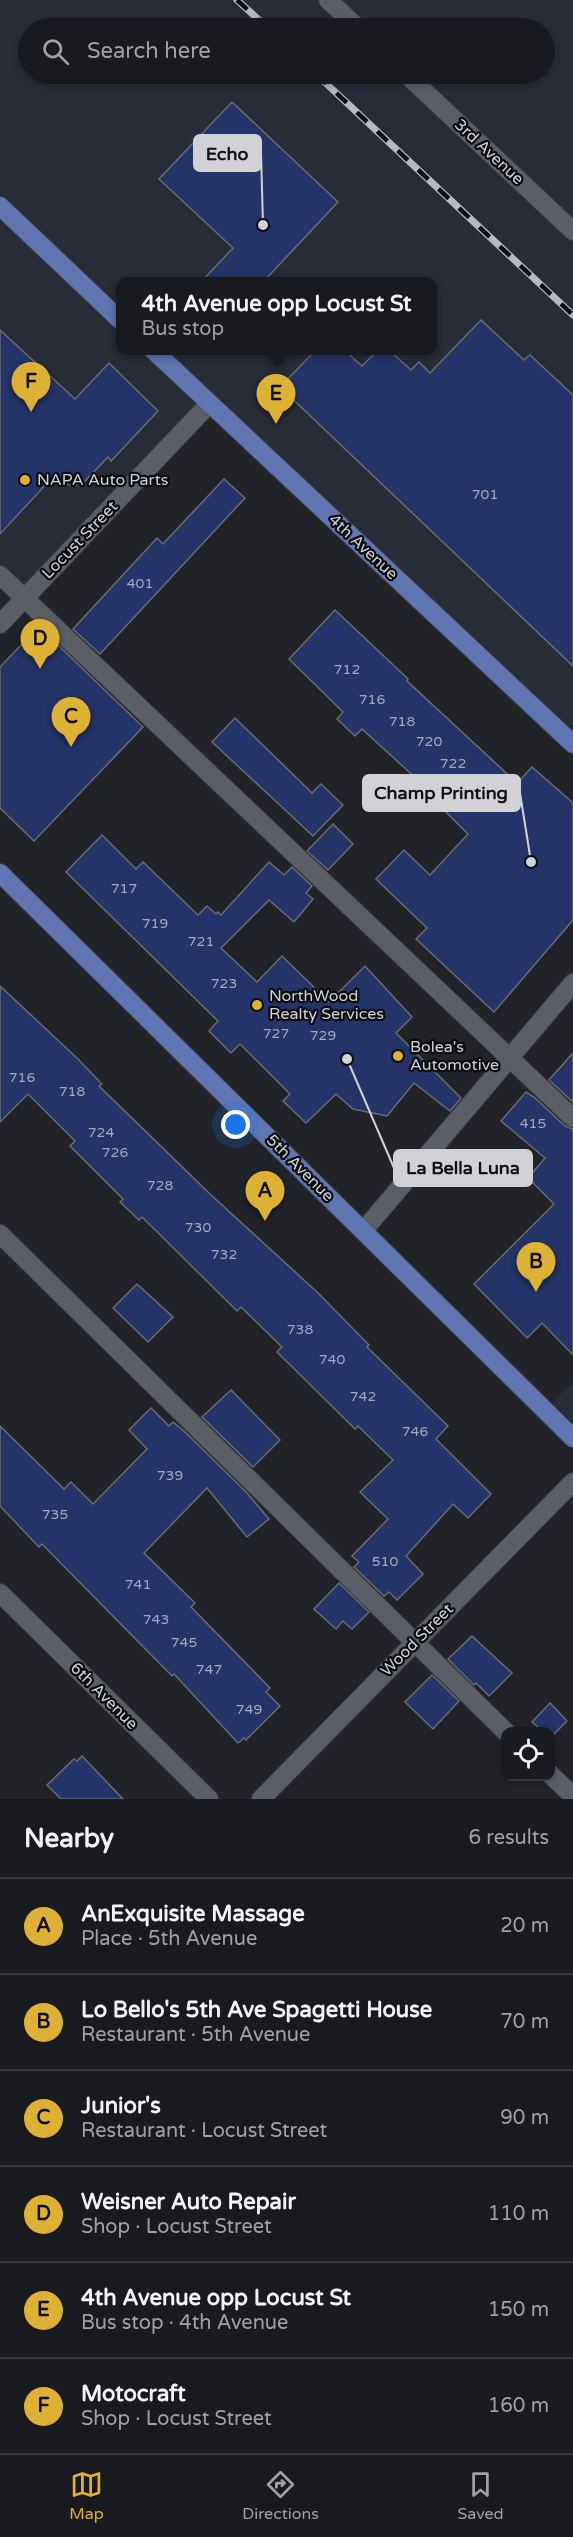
<!DOCTYPE html>
<html lang="en">
<head>
<meta charset="utf-8">
<style>
	body { margin:0; font-family:"Varela Round",sans-serif; background:#26272c; color:#f1f3f6 }
	.controls { position:absolute; right:18px; bottom:18px; display:grid; overflow:hidden; border-radius:12px; box-shadow:0 3px 9px #0003 }
	.controls button { width:54px; height:54px; display:grid; place-items:center; padding:0; border:0; border-bottom:2px solid #37383d; background:#191a1f; color:#f1f3f6; font:30px sans-serif }
	.you { position:absolute; left:236px; top:1125px; width:21px; height:21px; margin:-15px; border:4px solid #fff; border-radius:50%; background:#1a73e8; box-shadow:0 0 0 9px #1a73e833 }
	.badge { display:grid; place-items:center; width:39px; height:39px; border-radius:50%; background:#ddb133; color:#111; font-size:20px; font-weight:700 }
	.pin { position:absolute; translate:-50% -50px; filter:drop-shadow(0 2px 3px #0008) }
	.pin::after { content:''; position:absolute; top:32px; width:21px; height:18px; background:inherit; clip-path:polygon(0 0,100% 0,50% 100%) }
	.popup { position:absolute; left:116px; top:277px; width:321px; height:78px; box-sizing:border-box; display:grid; place-content:center; border-radius:12px; background:#191a1f; filter:drop-shadow(0 2px 4px #0005); font-size:20px; white-space:nowrap; color:#9fa1a4 }
	.popup b { font-size:22px; color:#f1f3f6 }
	.popup::after { content:''; position:absolute; left:50%; top:100%; margin-left:-12px; border:12px solid transparent; border-top-color:#191a1f }
	.list { margin:0; padding:0; list-style:none }
	h2 { display:flex; justify-content:space-between; align-items:center; height:78px; margin:0; padding:0 24px; font-size:26px }
	h2 small { font-size:20px; font-weight:400; color:#9fa1a4 }
	.list li { display:grid; grid-template-columns:39px 1fr auto; gap:18px; align-items:center; box-sizing:border-box; height:96px; padding:0 24px; border-top:2px solid #37383d }
	.list b { display:block; font-size:22px; white-space:nowrap }
	.list p { margin:0; font-size:20px; white-space:nowrap; color:#9fa1a4 }
	.list em { font-size:20px; font-style:normal; color:#9fa1a4 }
	.icon { flex:none; width:33px; height:33px; fill:none; stroke:currentColor; stroke-width:2; stroke-linecap:round; stroke-linejoin:round }
	.map { position:relative; flex:none; width:573px; height:1799px; overflow:hidden }
	.search { position:absolute; background:#191a1f; box-shadow:0 3px 9px #0003; left:18px; right:18px; top:18px; height:66px; display:flex; align-items:center; gap:15px; box-sizing:border-box; padding:0 21px; border-radius:33px; color:#9fa1a4; font-size:22px }
	.sheet { height:654px; background:#191a1f }
	nav { display:flex; justify-content:space-around; align-items:center; box-sizing:border-box; height:84px; border-top:2px solid #37383d; background:#191a1f; font-size:16px; color:#9fa1a4 }
	nav a { display:grid; justify-items:center; gap:3px }
	nav .on { color:#ddb133 }
	.map>svg:first-child { display:block }
</style>
</head>
<body>
<div class="map">
<svg width="573" height="1799" viewBox="0 0 573 1799">
	<rect width="100%" height="100%" fill="#212329"/>
	<g fill="#272c37" fill-rule="evenodd">
		<path d="M0 0H573V744L209 404 24 598 0 575ZM28 28H544V74H28ZM120 282H432V350H120Z"/>
		<polygon points="573,1382 573,1438 545,1410"/>
	</g>
	<g fill="#243468" stroke="#686b72" stroke-width="1.5">
		<polygon points="232,102 338,202 263,282 201,282 233,248 159,179"/>
		<polygon points="481,320 524,360 530,355 573,395 573,666 280,387 315,351 345,351 362,366 377,351 390,351 411,370 419,362 430,373"/>
		<polygon points="0,330 75,399 109,363 158,411 111,461 108,457 84,482 74,486 50,480 0,534"/>
		<polygon points="224,479 245,498 100,654 73,629 157,538 163,544"/>
		<polygon points="335,610 408,679 407,681 517,783 532,767 573,803 573,920 494,1012 416,939 427,928 376,879 404,850 430,875 468,834 417,783 419,781 362,729 355,736 337,719 343,712 289,659"/>
		<polygon points="37,628 56,647 58,645 143,727 34,841 0,808 0,667"/>
		<polygon points="235,718 312,793 321,784 343,805 313,836 212,742"/>
		<polygon points="333,824 353,844 328,870 307,851"/>
		<polygon points="102,835 136,869 143,862 198,915 207,906 216,914 218,912 221,915 269,862 284,875 292,867 312,886 306,893 313,899 294,922 269,900 221,948 257,982 282,956 329,1002 365,966 412,1017 396,1033 461,1098 450,1111 414,1083 387,1116 353,1109 336,1094 306,1123 283,1101 290,1094 240,1044 231,1053 209,1031 218,1021 66,872"/>
		<polygon points="0,986 78,1059 102,1084 99,1086 210,1194 317,1292 369,1345 367,1347 448,1426 436,1439 491,1494 468,1518 453,1504 406,1556 423,1574 397,1600 389,1592 384,1596 354,1567 359,1562 352,1556 388,1519 360,1492 393,1460 358,1426 355,1429 277,1352 282,1347 241,1307 237,1311 142,1217 139,1220 120,1202 123,1199 70,1146 75,1141 28,1094 0,1122"/>
		<polygon points="573,1053 573,1102 549,1080"/>
		<polygon points="526,1092 534,1097 565,1126 573,1129 573,1355 542,1323 527,1338 474,1284 554,1204 528,1178 545,1158 501,1121"/>
		<polygon points="137,1284 173,1317 148,1342 113,1308"/>
		<polygon points="231,1390 280,1440 253,1467 202,1417"/>
		<polygon points="151,1408 169,1426 173,1422 185,1432 247,1493 269,1519 247,1537 207,1488 144,1553 195,1603 191,1607 270,1688 266,1692 280,1706 246,1740 244,1738 238,1743 174,1674 172,1676 42,1544 39,1547 0,1506 0,1426 64,1489 71,1482 93,1504 147,1449 129,1430"/>
		<polygon points="339,1583 369,1612 352,1629 343,1621 336,1629 314,1609"/>
		<polygon points="472,1636 512,1673 489,1696 476,1683 474,1685 448,1659"/>
		<polygon points="432,1675 459,1701 433,1729 405,1702"/>
		<polygon points="550,1703 567,1721 550,1738 550,1731 542,1731 532,1722"/>
		<polygon points="82,1756 123,1799 61,1799 47,1785 74,1759 77,1761"/>
	</g>
	<g fill="none" stroke-linecap="round" stroke-linejoin="round">
		<defs>
			<g id="minor">
				<polyline points="328,0 358,28"/>
				<polyline points="406,74 573,231"/>
				<polyline points="0,575 573,1118"/>
				<polyline points="0,624 209,404"/>
				<polyline points="364,1230 573,983"/>
				<polyline points="0,1234 506,1732"/>
				<polyline points="0,1593 209,1799"/>
				<polyline points="550,1774 573,1796"/>
				<polyline points="261,1799 573,1482"/>
			</g>
			<g id="major">
				<polyline points="0,206 120,320"/>
				<polyline points="153,350 573,744"/>
				<polyline points="0,873 573,1438"/>
			</g>
		</defs>
		<use href="#minor" stroke="#3d3f44" stroke-width="20"/>
		<use href="#major" stroke="#3d3f44" stroke-width="20"/>
		<use href="#minor" stroke="#5b5e65" stroke-width="18"/>
		<use href="#major" stroke="#6075b1" stroke-width="18"/>
		<defs>
			<g id="rail">
				<polyline points="237,0 268,28"/>
				<polyline points="316,74 573,315"/>
			</g>
		</defs>
		<use href="#rail" stroke="#b7b9be" stroke-width="7"/>
		<use href="#rail" stroke="#0b0c0f" stroke-width="4.5" stroke-dasharray="14" stroke-linecap="butt"/>
	</g>
	<g fill="#ddb133" stroke="#0b0c0f" stroke-width="2">
		<circle cx="25" cy="480" r="6"/>
		<circle cx="257" cy="1005" r="6"/>
		<circle cx="398" cy="1056" r="6"/>
	</g>
	<g text-anchor="middle" dominant-baseline="central" stroke-width="4.5" stroke-linejoin="round" paint-order="stroke">
		<g font-size="14" fill="#a5aaba">
			<text x="485" y="494">701</text>
			<text x="140" y="583">401</text>
			<text x="347" y="669">712</text>
			<text x="372" y="699">716</text>
			<text x="402" y="721">718</text>
			<text x="429" y="741">720</text>
			<text x="453" y="763">722</text>
			<text x="124" y="888">717</text>
			<text x="155" y="923">719</text>
			<text x="201" y="941">721</text>
			<text x="224" y="983">723</text>
			<text x="276" y="1033">727</text>
			<text x="323" y="1035">729</text>
			<text x="22" y="1077">716</text>
			<text x="72" y="1091">718</text>
			<text x="533" y="1123">415</text>
			<text x="101" y="1132">724</text>
			<text x="115" y="1152">726</text>
			<text x="160" y="1185">728</text>
			<text x="198" y="1227">730</text>
			<text x="224" y="1254">732</text>
			<text x="300" y="1329">738</text>
			<text x="332" y="1359">740</text>
			<text x="363" y="1396">742</text>
			<text x="415" y="1431">746</text>
			<text x="170" y="1475">739</text>
			<text x="55" y="1514">735</text>
			<text x="385" y="1561">510</text>
			<text x="138" y="1584">741</text>
			<text x="156" y="1619">743</text>
			<text x="184" y="1642">745</text>
			<text x="209" y="1669">747</text>
			<text x="249" y="1709">749</text>
		</g>
		<g font-size="16" fill="#d0d2d6" stroke="#0b0c0f">
			<text transform="translate(489 152) rotate(43)">3rd Avenue</text>
			<text transform="translate(80 540) rotate(-46)">Locust Street</text>
			<text transform="translate(363 547) rotate(43)">4th Avenue</text>
			<text transform="translate(300 1168) rotate(45)">5th Avenue</text>
			<text transform="translate(417 1640) rotate(-45)">Wood Street</text>
			<text transform="translate(104 1696) rotate(45)">6th Avenue</text>
		</g>
		<g font-size="16" fill="#d0d2d6" stroke="#0b0c0f" text-anchor="start">
			<text x="37" y="480">NAPA Auto Parts</text>
			<text x="269" y="996">NorthWood<tspan x="269" dy="18">Realty Services</tspan></text>
			<text x="410" y="1047">Bolea's<tspan x="410" dy="18">Automotive</tspan></text>
		</g>
	</g>
	<path fill="none" stroke="#d0d2d6" stroke-width="2" d="M263 225L261 153M531 862L520 793M347 1059L394 1168"/>
	<g fill="#d0d2d6" stroke="#0b0c0f" stroke-width="2">
		<circle cx="263" cy="225" r="6"/>
		<circle cx="531" cy="862" r="6"/>
		<circle cx="347" cy="1059" r="6"/>
	</g>
	<g fill="#d0d2d6" stroke="#d0d2d6" stroke-width="2">
		<rect x="194" y="135" width="67" height="36" rx="6"/>
		<rect x="363" y="775" width="157" height="36" rx="6"/>
		<rect x="394" y="1150" width="138" height="36" rx="6"/>
	</g>
	<g font-size="18" text-anchor="middle" font-weight="bold" fill="#111">
		<text x="227" y="160">Echo</text>
		<text x="441" y="799">Champ Printing</text>
		<text x="463" y="1174">La Bella Luna</text>
	</g>
</svg>
<div class="controls">
<button><svg class="icon" aria-label="locate" viewBox="0 0 24 24"><circle cx="12" cy="12" r="6"/><path d="M12 2v4M12 18v4M2 12h4M18 12h4"/></svg></button>
</div>
<div class="you"></div>
<div class="pin badge" style="left:265px;top:1221px">A</div>
<div class="pin badge" style="left:536px;top:1292px">B</div>
<div class="pin badge" style="left:71px;top:747px">C</div>
<div class="pin badge" style="left:40px;top:669px">D</div>
<div class="pin badge" style="left:276px;top:424px">E</div>
<div class="popup"><b>4th Avenue opp Locust St</b>Bus stop</div>
<div class="pin badge" style="left:31px;top:412px">F</div>
<div class="search"><svg class="icon" aria-label="search" viewBox="0 0 24 24"><circle cx="10" cy="10" r="6"/><path d="M15 15l6 6"/></svg>Search here</div>
</div>
<section class="sheet">
<h2>Nearby<small>6 results</small></h2>
<ul class="list">
<li><span class="badge">A</span><div><b>AnExquisite Massage</b><p>Place · 5th Avenue</p></div><em>20 m</em></li>
<li><span class="badge">B</span><div><b>Lo Bello's 5th Ave Spagetti House</b><p>Restaurant · 5th Avenue</p></div><em>70 m</em></li>
<li><span class="badge">C</span><div><b>Junior's</b><p>Restaurant · Locust Street</p></div><em>90 m</em></li>
<li><span class="badge">D</span><div><b>Weisner Auto Repair</b><p>Shop · Locust Street</p></div><em>110 m</em></li>
<li><span class="badge">E</span><div><b>4th Avenue opp Locust St</b><p>Bus stop · 4th Avenue</p></div><em>150 m</em></li>
<li><span class="badge">F</span><div><b>Motocraft</b><p>Shop · Locust Street</p></div><em>160 m</em></li>
</ul>
</section>
<nav>
<a class="on"><svg class="icon" aria-label="map" viewBox="0 0 24 24"><path d="M3 6l6-2 6 2 6-2v14l-6 2-6-2-6 2zM9 4v14M15 6v14"/></svg>Map</a>
<a><svg class="icon" aria-label="directions" viewBox="0 0 24 24"><path d="M12 3l9 9-9 9-9-9zM9 14v-3h6M13 9l2 2-2 2"/></svg>Directions</a>
<a><svg class="icon" aria-label="saved" viewBox="0 0 24 24"><path d="M7 4h10v16l-5-4-5 4z"/></svg>Saved</a>
</nav>
</body>
</html>
